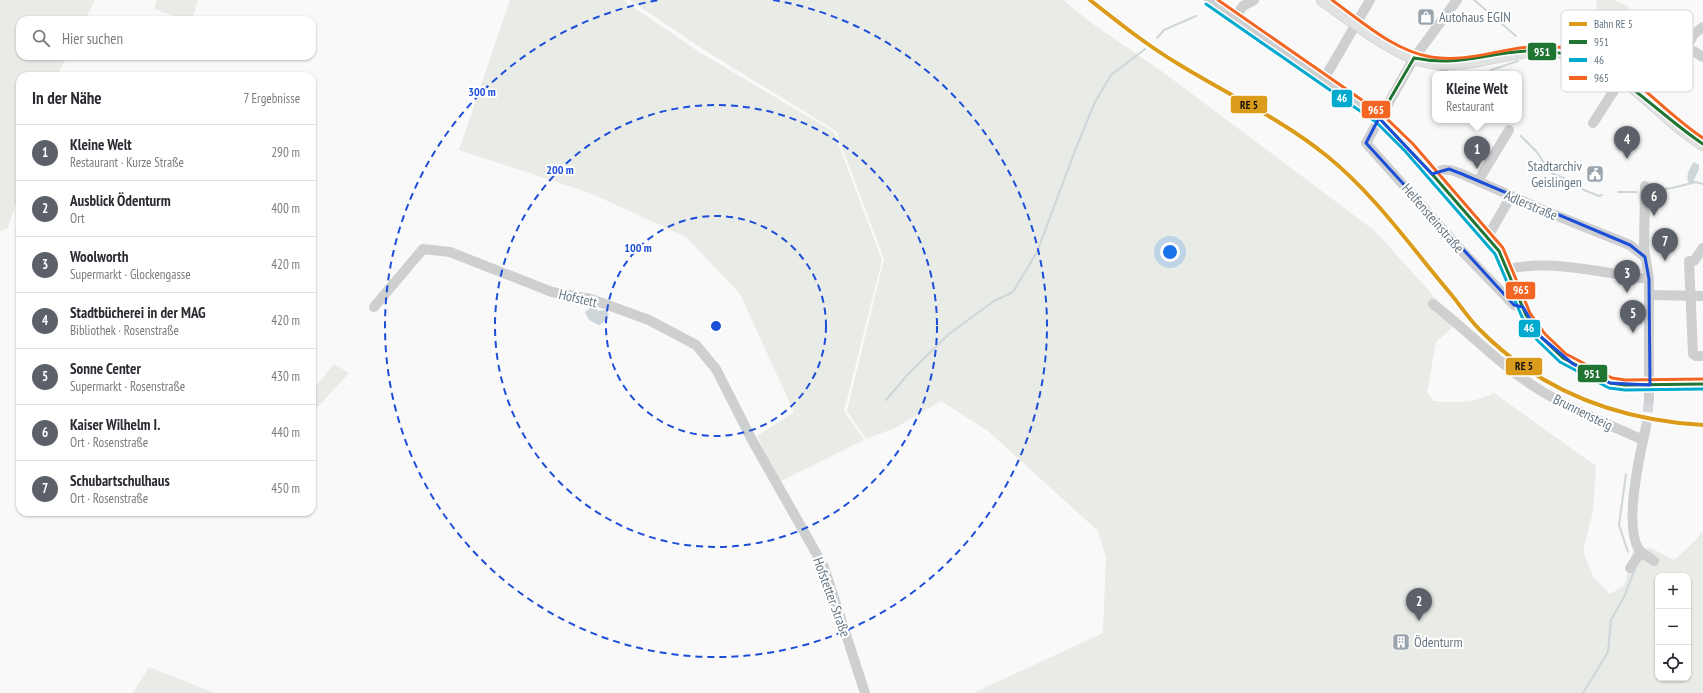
<!DOCTYPE html>
<html lang="de">
<head>
<meta charset="utf-8">
<style>
	body { margin:0; font-family:"PT Sans Narrow",sans-serif; background:#f7f7f7; color:#2b2b33 }
	.controls { position:absolute; right:12px; bottom:12px; display:grid; overflow:hidden; border-radius:8px; box-shadow:0 1px 3px #0004 }
	.controls button { width:36px; height:36px; display:grid; place-items:center; padding:0; border:0; border-bottom:1px solid #e1e1e2; background:#fff; color:#2b2b33; font:20px sans-serif }
	.you { position:absolute; left:1170px; top:252px; width:14px; height:14px; margin:-10px; border:3px solid #fff; border-radius:50%; background:#1a73e8; box-shadow:0 0 0 6px #1a73e833 }
	.badge { display:grid; place-items:center; width:26px; height:26px; border-radius:50%; background:#5c6169; color:#fff; font-size:13px; font-weight:700 }
	.pin { position:absolute; translate:-50% -33px; filter:drop-shadow(0 1px 2px #0008) }
	.pin::after { content:''; position:absolute; top:21px; width:14px; height:12px; background:inherit; clip-path:polygon(0 0,100% 0,50% 100%) }
	.popup { position:absolute; left:1432px; top:71px; width:90px; height:52px; box-sizing:border-box; display:grid; place-content:center; border-radius:8px; background:#fff; filter:drop-shadow(0 1px 3px #0005); font-size:13px; white-space:nowrap; color:#7c7c81 }
	.popup b { font-size:15px; color:#2b2b33 }
	.popup::after { content:''; position:absolute; left:50%; top:100%; margin-left:-8px; border:8px solid transparent; border-top-color:#fff }
	.list { margin:0; padding:0; list-style:none }
	h2 { display:flex; justify-content:space-between; align-items:center; height:52px; margin:0; padding:0 16px; font-size:17px }
	h2 small { font-size:13px; font-weight:400; color:#7c7c81 }
	.list li { display:grid; grid-template-columns:26px 1fr auto; gap:12px; align-items:center; box-sizing:border-box; height:56px; padding:0 16px; border-top:1px solid #e1e1e2 }
	.list b { display:block; font-size:15px; white-space:nowrap }
	.list p { margin:0; font-size:13px; white-space:nowrap; color:#7c7c81 }
	.list em { font-size:13px; font-style:normal; color:#7c7c81 }
	.icon { flex:none; width:22px; height:22px; fill:none; stroke:currentColor; stroke-width:2; stroke-linecap:round; stroke-linejoin:round }
	.map { position:relative; flex:none; width:1703px; height:693px; overflow:hidden }
	.search { position:absolute; background:#fff; box-shadow:0 1px 3px #0004; left:16px; top:16px; width:300px; height:44px; display:flex; align-items:center; gap:10px; box-sizing:border-box; padding:0 14px; border-radius:12px; color:#7c7c81; font-size:15px }
	.panel { position:absolute; background:#fff; box-shadow:0 1px 3px #0004; left:16px; top:72px; width:300px; height:444px; border-radius:12px }
	.map>svg:first-child { display:block }
</style>
</head>
<body>
<div class="map">
<svg width="1703" height="693" viewBox="0 0 1703 693">
	<rect width="100%" height="100%" fill="#f9f9f9"/>
	<g fill="#e8ebe6" fill-rule="evenodd">
		<polygon points="0,0 95,0 85,20 20,20 20,56 67,56 57,76 20,76 20,191 8,228 0,231"/>
		<polygon points="157,0 198,0 192,20 186,20 154,9"/>
		<polygon points="510,0 623,0 699,52 834,132 882,260 844,411 864,440 779,482 757,436 794,412 740,294 686,237 590,193 459,150"/>
		<path d="M630 0H1063L1090 22 1160 70 1375 231 1458 323 1436 342 1427 393 1434 401C1458 403 1471 404 1494 393L1596 466 1593 511 1583 552 1594 578 1610 594 1625 585 1633 549 1651 548 1674 560 1695 541 1703 531V693H973L1103 633 1106 557 1098 531 988 431 941 401 895 428 866 439 847 411 884 259 836 131 701 48ZM1658 576H1688V678H1658Z"/>
		<polygon points="1597,0 1614,0 1628,6 1629,10 1600,13 1596,6"/>
		<polygon points="334,364 349,373 312,413 312,391"/>
		<polygon points="149,667 215,693 133,693"/>
	</g>
	<g fill="#ced6d9">
		<path d="M1694 162 1699 165C1700 172 1694 175 1694 183L1689 184C1685 177 1689 168 1694 162Z"/>
		<polygon points="592,307 599,311 605,310 609,314 606,321 599,325 589,320 585,312"/>
	</g>
	<g fill="none" stroke-linecap="round" stroke-linejoin="round">
		<g stroke="#ced6d9" stroke-width="2">
			<polyline points="1474,0 1516,36"/>
			<polyline points="1157,38 1164,30 1196,16"/>
			<polyline points="1491,74 1489,73 1491,70 1518,61"/>
			<polyline points="1521,136 1536,151 1551,173 1571,181 1584,190 1599,196 1602,195"/>
			<polyline points="1651,191 1672,188 1696,182 1703,184"/>
			<polyline points="1618,192 1637,192"/>
			<polyline points="886,400 910,372 949,334 994,301 1013,292 1037,252 1076,148 1095,102 1111,75 1145,49"/>
			<polyline points="1626,474 1619,525 1628,552"/>
			<polyline points="1583,693 1608,652 1611,620 1624,597 1635,569"/>
		</g>
		<polyline stroke="#d4d8dc" stroke-width="10" stroke-dasharray="10 5" stroke-linecap="butt" points="1646,427 1649,400"/>
		<defs>
			<path id="major" d="M1323 0C1351 19 1397 57 1430 62 1479 70 1522 39 1574 55 1591 61 1608 69 1623 79 1651 99 1673 126 1703 144"/>
		</defs>
		<use href="#major" stroke="#d5d6d7" stroke-width="14"/>
		<g stroke="#cecfd0" stroke-width="10">
			<polyline points="1209,0 1379,118 1409,148 1499,251 1526,315 1541,337 1563,358 1610,383 1625,385 1703,384"/>
			<polyline points="1457,0 1414,58 1366,143 1462,251 1514,305 1523,307"/>
			<polyline points="1235,18 1243,6 1254,0"/>
			<polyline points="1686,48 1694,34 1703,27"/>
			<polyline points="1443,74 1445,64"/>
			<polyline points="1324,79 1370,0"/>
			<path d="M1593 123C1613 94 1643 31 1687 48 1692 50 1698 54 1703 57"/>
			<path d="M1432 174C1444 168 1450 169 1462 174L1545 211 1630 245 1645 257"/>
			<polyline points="1478,181 1509,130"/>
			<polyline points="1645,186 1644,248 1649,279 1649,400"/>
			<polyline points="1487,238 1511,196"/>
			<polyline points="1703,248 1694,261 1689,261 1693,354 1696,356 1703,356"/>
			<path d="M1507 269C1556 259 1601 273 1649 279"/>
			<polyline points="1649,295 1703,296"/>
			<path d="M1433 304C1463 327 1489 354 1519 376 1557 404 1601 421 1643 440"/>
			<polyline points="374,307 423,249 450,252 552,292 591,299 649,320 696,345 716,369 752,440 824,567 865,693"/>
			<path d="M1646 427C1640 453 1622 531 1641 552 1645 555 1650 558 1654 561"/>
			<polyline points="1630,568 1641,552"/>
		</g>
		<use href="#major" stroke="#e1e2e2" stroke-width="12"/>
		<defs>
			<g id="bus-1">
				<path d="M1414 58C1459 67 1485 53 1528 51 1604 47 1646 106 1703 144"/>
				<polyline points="1379,118 1432,174 1499,251 1526,315 1541,337 1563,358 1610,383 1625,385 1703,384"/>
				<polyline points="1379,118 1414,58"/>
			</g>
			<polyline id="bus-2" points="1206,4 1376,122 1405,151 1495,254 1522,317 1537,340 1560,362 1609,388 1625,390 1703,389"/>
			<g id="bus-3">
				<polyline points="1218,0 1382,114 1413,144 1503,248 1530,313 1545,334 1566,354 1612,378 1625,380 1703,379"/>
				<path d="M1332 0C1361 21 1394 51 1431 57 1479 65 1522 36 1574 50 1627 63 1659 109 1703 138"/>
			</g>
		</defs>
		<use href="#bus-1" stroke="#fff" stroke-width="6"/>
		<use href="#bus-2" stroke="#fff" stroke-width="6"/>
		<use href="#bus-3" stroke="#fff" stroke-width="6"/>
		<use href="#bus-1" stroke="#217532" stroke-width="3"/>
		<use href="#bus-2" stroke="#00a9ce" stroke-width="3"/>
		<use href="#bus-3" stroke="#f26522" stroke-width="3"/>
		<defs>
			<path id="rail-1" d="M1090 0C1119 23 1148 46 1180 65 1229 95 1283 120 1327 156 1375 195 1411 247 1450 293 1460 305 1468 318 1479 329 1541 392 1617 420 1703 425"/>
		</defs>
		<use href="#rail-1" stroke="#fff" stroke-width="7"/>
		<use href="#rail-1" stroke="#da9c1a" stroke-width="4"/>
	</g>
	<path fill="none" stroke="#1d4ed8" stroke-width="3" stroke-linejoin="round" d="M1379 118 1432 174 1449 169 1462 174 1630 245 1645 257 1649 279 1650 385 1610 383 1573 364 1541 337 1523 307 1514 305 1366 143Z"/>
	<g fill="none" stroke="#1d4ed8" stroke-width="2" stroke-dasharray="7 5">
		<circle cx="716" cy="326" r="110"/>
		<circle cx="716" cy="326" r="221"/>
		<path d="M773 0A331 331 0 1 1 659 0"/>
	</g>
	<defs>
		<symbol id="shop-square" viewBox="-11 -11 22 22"><rect x="-9" y="-9" width="18" height="18" rx="4" fill="#99a4ac" stroke="#fff"/><path d="M-5-2.5h2.3a2.7 3.5 0 0 1 5.4 0H5L5.5 6h-11ZM-1.5-2.5h3a1.5 2.3 0 0 0-3 0Z" fill="#fff"/></symbol>
		<symbol id="civic-square" viewBox="-11 -11 22 22"><rect x="-9" y="-9" width="18" height="18" rx="4" fill="#99a4ac" stroke="#fff"/><path d="M-.6-6.5H3V-4.5H.6V-3L4-1V1h2V6H-6V1h2V-1L-.6-3ZM-1.2 2.5V6h2.4V2.5Z" fill="#fff"/></symbol>
		<symbol id="building-square" viewBox="-11 -11 22 22"><rect x="-9" y="-9" width="18" height="18" rx="4" fill="#99a4ac" stroke="#fff"/><path d="M-4-6H4V6H1V3H-1V6H-4ZM-2.5-4.3h1.7v1.8h-1.7ZM.8-4.3h1.7v1.8H.8ZM-2.5-1h1.7V.8h-1.7ZM.8-1h1.7V.8H.8Z" fill="#fff"/></symbol>
	</defs>
	<g fill-rule="evenodd">
		<use href="#shop-square" x="1416" y="7" width="20" height="20"/>
		<use href="#civic-square" x="1585" y="164" width="20" height="20"/>
		<use href="#building-square" x="1391" y="632" width="20" height="20"/>
	</g>
	<g text-anchor="middle" dominant-baseline="central" stroke-width="4" stroke-linejoin="round" paint-order="stroke">
		<g font-size="14" fill="#657683" stroke="#fff" text-anchor="start">
			<text x="1439" y="17">Autohaus EGIN</text>
			<text x="1582" y="166" text-anchor="end">Stadtarchiv<tspan x="1582" dy="16">Geislingen</tspan></text>
			<text x="1414" y="642">Ödenturm</text>
		</g>
		<g font-size="14" fill="#657683" stroke="#fff">
			<text transform="translate(1531 205) rotate(23)">Adlerstraße</text>
			<text transform="translate(1433 218) rotate(49)">Helfensteinstraße</text>
			<text transform="translate(578 298) rotate(13)">Hofstett</text>
			<text transform="translate(1583 412) rotate(26)">Brunnensteig</text>
			<text transform="translate(832 597) rotate(70)">Hofstetter Straße</text>
		</g>
	</g>
	<rect x="1561" y="10" width="132" height="82" rx="6" fill="#fff" stroke="#d1d6da" stroke-width="1"/>
	<rect x="1569" y="22" width="18" height="4" fill="#da9c1a"/>
	<rect x="1569" y="40" width="18" height="4" fill="#217532"/>
	<rect x="1569" y="58" width="18" height="4" fill="#00a9ce"/>
	<rect x="1569" y="76" width="18" height="4" fill="#f26522"/>
	<g font-size="11" fill="#657683">
		<text x="1594" y="28">Bahn RE 5</text>
		<text x="1594" y="46">951</text>
		<text x="1594" y="64">46</text>
		<text x="1594" y="82">965</text>
	</g>
	<circle cx="716" cy="326" r="6" fill="#1d4ed8" stroke="#fff" stroke-width="2"/>
	<g font-size="12" text-anchor="middle" font-weight="bold" fill="#1d4ed8" stroke="#fff" stroke-width="4" stroke-linejoin="round" paint-order="stroke">
		<text x="482" y="96">300 m</text>
		<text x="560" y="174">200 m</text>
		<text x="638" y="252">100 m</text>
	</g>
	<g stroke="#fff" stroke-width="1.5">
		<rect x="1527" y="42" width="30" height="19" rx="4" fill="#217532"/>
		<rect x="1331" y="89" width="22" height="19" rx="4" fill="#00a9ce"/>
		<rect x="1230" y="95" width="38" height="19" rx="4" fill="#da9c1a"/>
		<rect x="1361" y="100" width="30" height="19" rx="4" fill="#f26522"/>
		<rect x="1505" y="281" width="31" height="19" rx="4" fill="#f26522"/>
		<rect x="1518" y="319" width="23" height="19" rx="4" fill="#00a9ce"/>
		<rect x="1505" y="357" width="38" height="19" rx="4" fill="#da9c1a"/>
		<rect x="1577" y="364" width="31" height="19" rx="4" fill="#217532"/>
	</g>
	<g font-size="11" text-anchor="middle" font-weight="bold" fill="#fff">
		<text x="1542" y="56">951</text>
		<text x="1342" y="102">46</text>
		<text x="1376" y="114">965</text>
		<text x="1521" y="294">965</text>
		<text x="1529" y="332">46</text>
		<text x="1592" y="378">951</text>
	</g>
	<g font-size="11" text-anchor="middle" font-weight="bold" fill="#111">
		<text x="1249" y="109">RE 5</text>
		<text x="1524" y="370">RE 5</text>
	</g>
</svg>
<div class="controls">
<button>+</button>
<button>−</button>
<button><svg class="icon" aria-label="locate" viewBox="0 0 24 24"><circle cx="12" cy="12" r="6"/><path d="M12 2v4M12 18v4M2 12h4M18 12h4"/></svg></button>
</div>
<div class="you"></div>
<div class="pin badge" style="left:1477px;top:169px">1</div>
<div class="popup"><b>Kleine Welt</b>Restaurant</div>
<div class="pin badge" style="left:1419px;top:621px">2</div>
<div class="pin badge" style="left:1627px;top:293px">3</div>
<div class="pin badge" style="left:1627px;top:159px">4</div>
<div class="pin badge" style="left:1633px;top:333px">5</div>
<div class="pin badge" style="left:1654px;top:216px">6</div>
<div class="pin badge" style="left:1665px;top:261px">7</div>
<div class="search"><svg class="icon" aria-label="search" viewBox="0 0 24 24"><circle cx="10" cy="10" r="6"/><path d="M15 15l6 6"/></svg>Hier suchen</div>
<section class="panel">
<h2>In der Nähe<small>7 Ergebnisse</small></h2>
<ul class="list">
<li><span class="badge">1</span><div><b>Kleine Welt</b><p>Restaurant · Kurze Straße</p></div><em>290 m</em></li>
<li><span class="badge">2</span><div><b>Ausblick Ödenturm</b><p>Ort</p></div><em>400 m</em></li>
<li><span class="badge">3</span><div><b>Woolworth</b><p>Supermarkt · Glockengasse</p></div><em>420 m</em></li>
<li><span class="badge">4</span><div><b>Stadtbücherei in der MAG</b><p>Bibliothek · Rosenstraße</p></div><em>420 m</em></li>
<li><span class="badge">5</span><div><b>Sonne Center</b><p>Supermarkt · Rosenstraße</p></div><em>430 m</em></li>
<li><span class="badge">6</span><div><b>Kaiser Wilhelm I.</b><p>Ort · Rosenstraße</p></div><em>440 m</em></li>
<li><span class="badge">7</span><div><b>Schubartschulhaus</b><p>Ort · Rosenstraße</p></div><em>450 m</em></li>
</ul>
</section>
</div>
</body>
</html>
